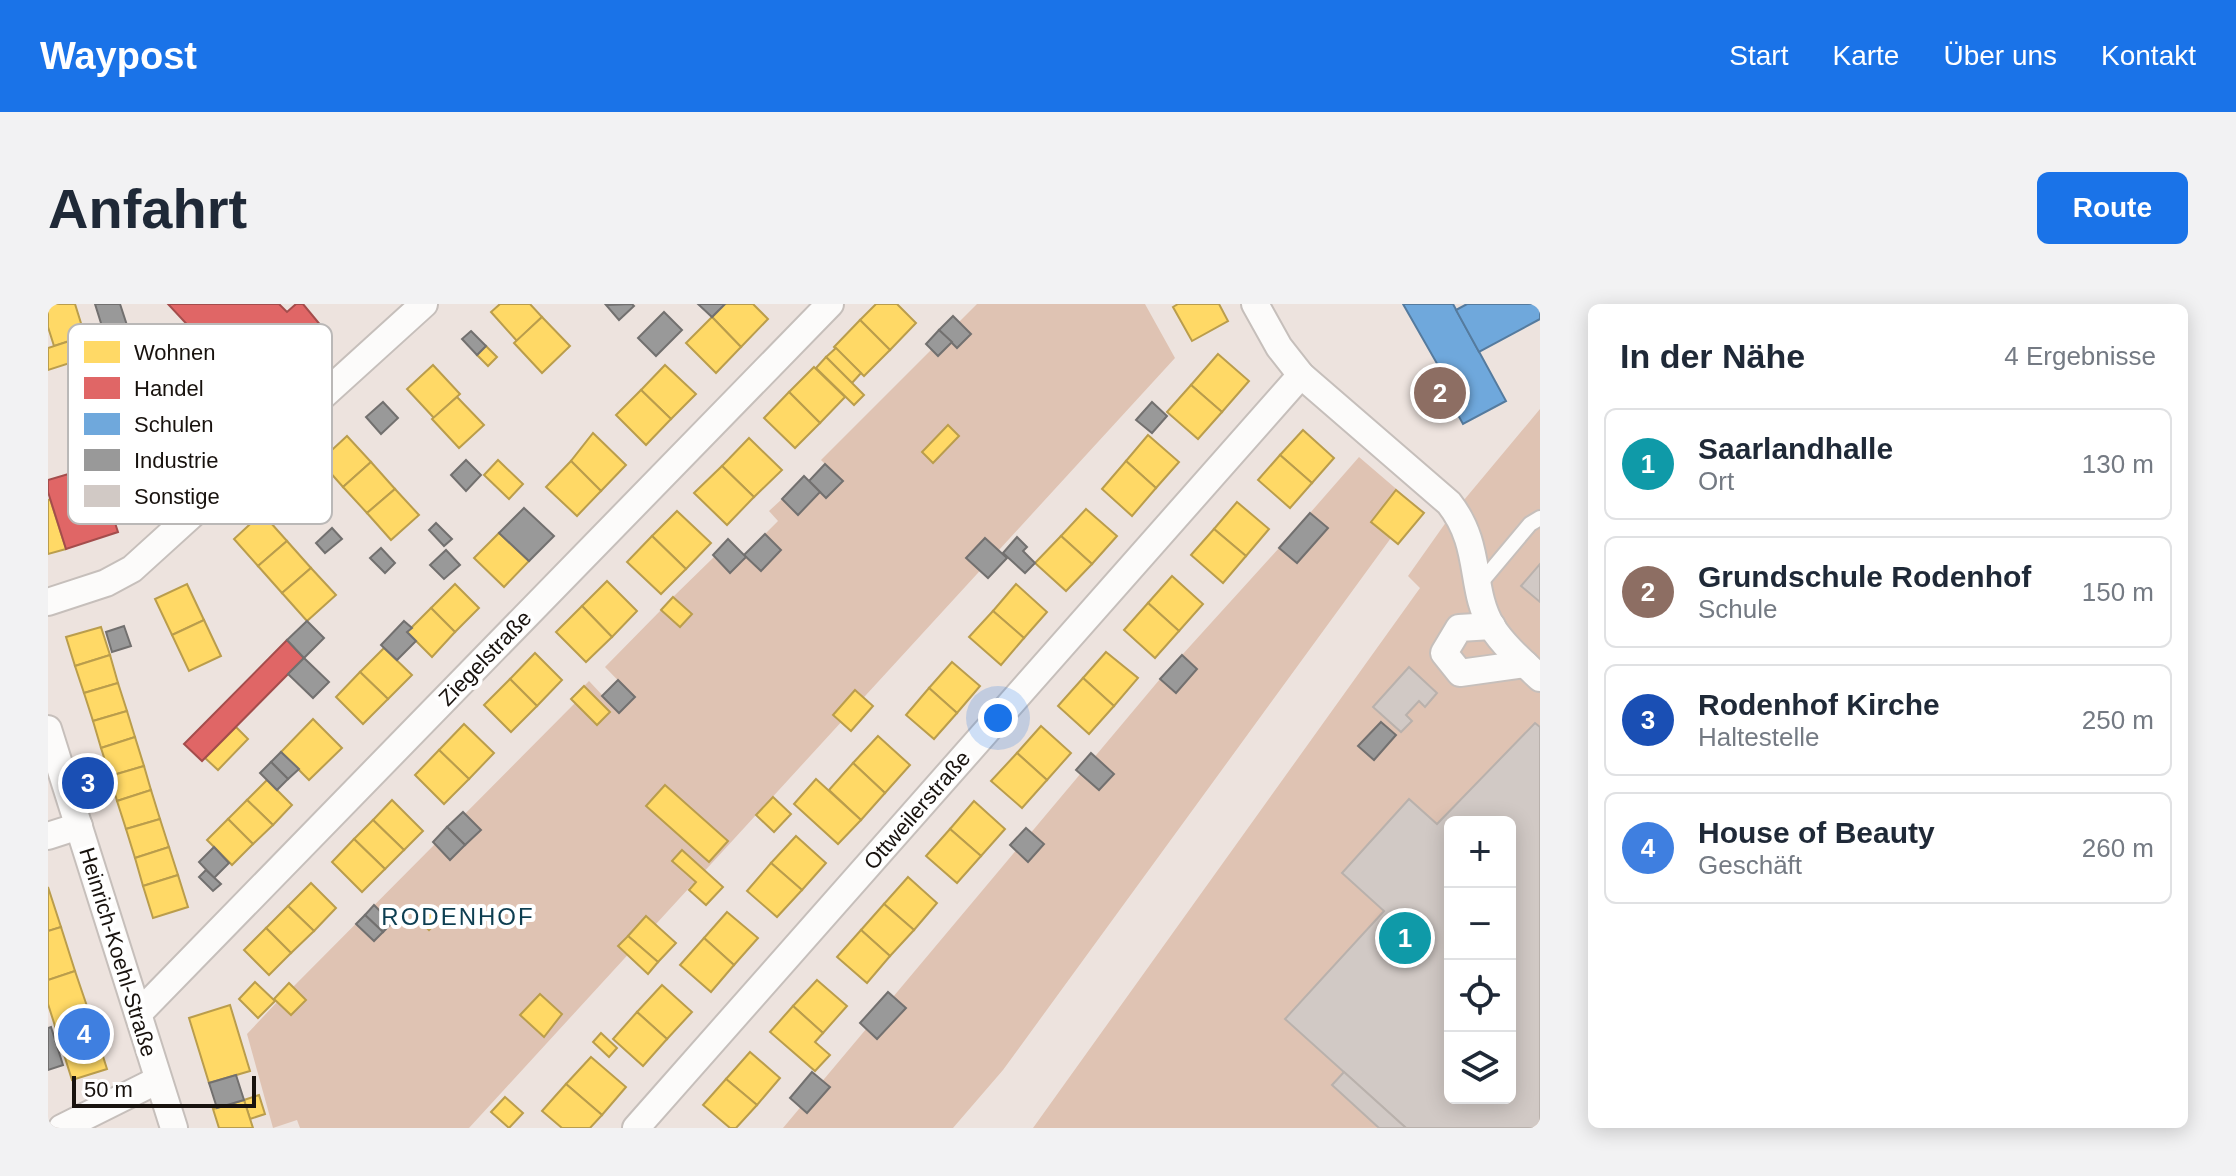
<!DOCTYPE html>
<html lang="de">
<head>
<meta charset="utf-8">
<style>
	body { margin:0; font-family:Helvetica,sans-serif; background:#f2f2f3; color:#1f2937 }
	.controls { position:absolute; right:24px; bottom:24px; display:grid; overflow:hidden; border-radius:12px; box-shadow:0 4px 20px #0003 }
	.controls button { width:72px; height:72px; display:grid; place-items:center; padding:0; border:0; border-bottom:2px solid #e0e1e3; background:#fff; color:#1f2937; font:40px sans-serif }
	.scale { position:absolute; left:24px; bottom:20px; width:184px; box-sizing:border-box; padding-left:8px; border:4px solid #18120e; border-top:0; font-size:22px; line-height:28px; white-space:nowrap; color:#18120e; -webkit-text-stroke:6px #fff; paint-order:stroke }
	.you { position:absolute; left:950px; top:414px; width:28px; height:28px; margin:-20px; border:6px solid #fff; border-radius:50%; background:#1a73e8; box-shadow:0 0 0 12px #1a73e833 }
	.badge { display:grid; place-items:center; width:52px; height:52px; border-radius:50%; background:#1a73e8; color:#fff; font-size:26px; font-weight:700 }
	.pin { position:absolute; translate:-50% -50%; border:4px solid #fff; box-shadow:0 2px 8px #0006 }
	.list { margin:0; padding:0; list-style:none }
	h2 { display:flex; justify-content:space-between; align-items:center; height:104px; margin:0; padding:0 32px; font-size:34px }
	h2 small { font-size:26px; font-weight:400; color:#747a83 }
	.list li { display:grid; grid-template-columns:52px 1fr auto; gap:24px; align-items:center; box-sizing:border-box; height:112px; margin:0 16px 16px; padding:0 16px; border:2px solid #e0e1e3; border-radius:12px }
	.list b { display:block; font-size:30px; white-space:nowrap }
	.list p { margin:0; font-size:26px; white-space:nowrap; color:#747a83 }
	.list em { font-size:26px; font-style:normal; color:#747a83 }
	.icon { flex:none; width:44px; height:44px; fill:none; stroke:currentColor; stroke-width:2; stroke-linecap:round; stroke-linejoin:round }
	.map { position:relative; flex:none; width:1492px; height:824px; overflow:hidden; border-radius:12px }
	header { display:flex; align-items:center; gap:48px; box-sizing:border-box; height:112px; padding:0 40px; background:#1a73e8; color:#fff }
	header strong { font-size:38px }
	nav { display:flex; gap:44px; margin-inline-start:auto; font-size:28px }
	.intro { display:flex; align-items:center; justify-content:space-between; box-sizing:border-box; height:192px; padding:0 48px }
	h1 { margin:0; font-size:56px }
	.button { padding:20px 36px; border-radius:12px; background:#1a73e8; color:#fff; font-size:28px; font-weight:700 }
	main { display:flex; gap:48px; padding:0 48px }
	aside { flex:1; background:#fff; border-radius:12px; box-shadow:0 4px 20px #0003 }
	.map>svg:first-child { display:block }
</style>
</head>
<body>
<header>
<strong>Waypost</strong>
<nav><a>Start</a><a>Karte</a><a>Über uns</a><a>Kontakt</a></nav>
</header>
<div class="intro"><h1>Anfahrt</h1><a class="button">Route</a></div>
<main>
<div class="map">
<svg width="1492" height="824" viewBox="0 0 1492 824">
	<rect width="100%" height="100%" fill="#ede3de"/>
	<g fill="#dfc3b3" fill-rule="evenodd">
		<polygon points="929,0 1097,0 1127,54 421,824 252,824 249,816 225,824 199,730 229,698 243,711 258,696 245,683 527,399 549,421 562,409 536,382 541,377 571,409 587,394 557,363 613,306 632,323 644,310 625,293 666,253 682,268 698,253 713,266 733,246 717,230 730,217 721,207 734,195 750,210 772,188 778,193 794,177 773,156 884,45 891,52 904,38 910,44 923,30 911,18"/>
		<path d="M1492 105V824H985L1372 284 1360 272 1401 214ZM1402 518H1462V794H1402Z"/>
		<polygon points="1311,153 1367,201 955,766 905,824 735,824 1112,375 1128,389 1149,365 1134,351 1231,244 1249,259 1279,224 1262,209"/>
	</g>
	<g fill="#ffd966" stroke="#ba9d4c" stroke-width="2">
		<polygon points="0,0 27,0 37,32 6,42 0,23"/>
		<polygon points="452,0 482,0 494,13 469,37 443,8"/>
		<polygon points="677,0 705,0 720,15 693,43 664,13"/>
		<polygon points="828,0 849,0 868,19 842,46 812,16"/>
		<polygon points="1130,0 1171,0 1180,17 1144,37 1125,3"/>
		<polygon points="494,13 522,42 494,69 466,39"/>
		<polygon points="664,13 693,43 668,69 638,39"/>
		<polygon points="812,16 842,46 816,72 786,43"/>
		<polygon points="55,26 62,46 0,66 0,44"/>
		<polygon points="438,42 449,53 440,62 429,51"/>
		<polygon points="788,44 813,69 804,79 778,53"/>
		<polygon points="1170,50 1201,77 1174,108 1143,81"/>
		<polygon points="778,53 816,91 806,101 768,64"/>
		<polygon points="385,61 412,90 386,114 359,85"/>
		<polygon points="617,61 648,90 623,115 593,86"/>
		<polygon points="766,63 797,93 772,119 741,88"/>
		<polygon points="1143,81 1174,108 1150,135 1119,108"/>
		<polygon points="593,86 623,115 598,141 568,111"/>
		<polygon points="741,88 772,119 747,144 716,114"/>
		<polygon points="409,93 436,121 411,144 384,115"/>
		<polygon points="900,121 911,132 885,159 874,148"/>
		<polygon points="1255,126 1286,154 1264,179 1232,151"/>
		<polygon points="545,129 578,161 553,187 523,157"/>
		<polygon points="1100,131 1131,158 1108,184 1078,157"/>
		<polygon points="299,132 323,158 295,183 272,157"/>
		<polygon points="701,134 734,166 706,193 674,162"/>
		<polygon points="1232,151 1264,179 1242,204 1210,176"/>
		<polygon points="450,156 475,180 461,195 436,171"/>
		<polygon points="523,157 553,187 529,212 498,183"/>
		<polygon points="1078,157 1108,184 1084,212 1054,185"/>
		<polygon points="323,158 347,185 319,209 295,183"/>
		<polygon points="674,162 706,193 679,221 646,189"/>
		<polygon points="347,185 371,211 343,236 319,209"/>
		<polygon points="1348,186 1376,209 1350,240 1323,218"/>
		<polygon points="2,195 18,245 0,250 0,196"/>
		<polygon points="1189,198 1221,225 1198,252 1166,225"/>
		<polygon points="1038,205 1069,232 1044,260 1013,232"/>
		<polygon points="629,207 663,239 638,265 604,232"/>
		<polygon points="214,209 239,237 210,262 186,235"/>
		<polygon points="1166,225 1198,252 1175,279 1143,251"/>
		<polygon points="451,229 481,257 456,283 426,254"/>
		<polygon points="604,232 638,265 613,290 579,258"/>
		<polygon points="1013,232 1044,260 1018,287 987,259"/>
		<polygon points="239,237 263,264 234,289 210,262"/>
		<polygon points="263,264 288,291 259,317 234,289"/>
		<polygon points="1124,272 1155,300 1131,327 1100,299"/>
		<polygon points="559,277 589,307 564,333 534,302"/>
		<polygon points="139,280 156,316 124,331 107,295"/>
		<polygon points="407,280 431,304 407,328 383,304"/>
		<polygon points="968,280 999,308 976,334 945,307"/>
		<polygon points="625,293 644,310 632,323 613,306"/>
		<polygon points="1100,299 1131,327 1107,354 1076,326"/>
		<polygon points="534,302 564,333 538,358 508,328"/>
		<polygon points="383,304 407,328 384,353 359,328"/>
		<polygon points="945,307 976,334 953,361 921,333"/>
		<polygon points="156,316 173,352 141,367 124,331"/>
		<polygon points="53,323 62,351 27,362 18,333"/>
		<polygon points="336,344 364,371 340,395 312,368"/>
		<polygon points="1058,348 1090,374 1066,402 1035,374"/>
		<polygon points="487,349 514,376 489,402 462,375"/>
		<polygon points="62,351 70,379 36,389 27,362"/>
		<polygon points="904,358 932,382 909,409 881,384"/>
		<polygon points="312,368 340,395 315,420 288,393"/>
		<polygon points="1035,374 1066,402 1041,430 1010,402"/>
		<polygon points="462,375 489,402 463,428 436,401"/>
		<polygon points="70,379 79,407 45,417 36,389"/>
		<polygon points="536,382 562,408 549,421 523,395"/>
		<polygon points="881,384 909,409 886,435 858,411"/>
		<polygon points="807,386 825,402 803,427 785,411"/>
		<polygon points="79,407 87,433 53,444 45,417"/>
		<polygon points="265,415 294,444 261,476 233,448"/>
		<polygon points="416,420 446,449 421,475 391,446"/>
		<polygon points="993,422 1023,449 999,476 969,449"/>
		<polygon points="188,423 200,435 170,466 157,454"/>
		<polygon points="830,432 862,461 837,489 805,459"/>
		<polygon points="87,433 96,462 62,472 53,444"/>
		<polygon points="391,446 421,475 396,500 367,471"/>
		<polygon points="969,449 999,476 974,504 943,477"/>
		<polygon points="805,459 837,489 813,516 781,486"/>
		<polygon points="96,462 103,486 69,497 62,472"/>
		<polygon points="768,475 813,516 790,540 746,500"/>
		<polygon points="219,476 244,501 225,521 199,496"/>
		<polygon points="617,481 680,537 661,558 598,502"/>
		<polygon points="103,486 112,515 78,525 69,497"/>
		<polygon points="725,493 743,510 726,528 708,511"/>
		<polygon points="199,496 225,521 205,540 180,515"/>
		<polygon points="344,496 375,527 356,546 325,516"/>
		<polygon points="926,497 957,525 933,552 902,525"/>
		<polygon points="112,515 121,543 87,554 78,525"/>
		<polygon points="180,515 205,540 184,561 159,536"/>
		<polygon points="325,516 356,546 337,565 306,535"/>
		<polygon points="902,525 933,552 909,579 878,552"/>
		<polygon points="748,532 778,559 754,586 723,559"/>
		<polygon points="306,535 337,565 314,588 284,558"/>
		<polygon points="121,543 130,571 95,582 87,554"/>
		<polygon points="634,546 675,583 658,601 641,586 648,578 624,557"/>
		<polygon points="723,559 754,586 729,613 699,587"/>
		<polygon points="130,571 140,603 105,614 95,582"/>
		<polygon points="860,573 889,599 866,626 836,600"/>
		<polygon points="263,579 288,604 266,627 240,602"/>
		<polygon points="0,583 13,623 0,627"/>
		<polygon points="836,600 866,626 842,652 813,626"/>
		<polygon points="240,602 266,627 243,649 218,624"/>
		<polygon points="377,602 391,616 381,626 367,613"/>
		<polygon points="679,608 710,634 686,661 656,634"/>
		<polygon points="598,612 628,639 610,658 580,632"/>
		<polygon points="13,623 27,667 0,676 0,627"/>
		<polygon points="218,624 243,649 221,671 196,646"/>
		<polygon points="813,626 842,652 819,679 789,653"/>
		<polygon points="580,632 610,658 600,670 570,642"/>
		<polygon points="656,634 686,661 663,688 632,661"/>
		<polygon points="27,667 42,711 7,722 0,700 0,676"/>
		<polygon points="769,676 799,702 775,729 745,702"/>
		<polygon points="207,678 227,697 210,714 191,695"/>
		<polygon points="241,679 258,696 243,711 226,695"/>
		<polygon points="614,681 644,708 619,735 589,708"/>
		<polygon points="492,690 514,710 496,733 472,711"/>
		<polygon points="182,701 202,767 161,779 141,714"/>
		<polygon points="745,702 775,729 767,738 782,751 767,767 722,728"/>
		<polygon points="589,708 619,735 595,762 565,735"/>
		<polygon points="42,711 59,765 24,776 7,722"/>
		<polygon points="553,729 569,744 561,753 545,738"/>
		<polygon points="702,748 732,774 709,801 678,775"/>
		<polygon points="543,753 578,783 554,811 518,780"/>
		<polygon points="678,775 709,801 688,824 682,824 655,801"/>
		<polygon points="518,780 554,811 542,824 514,824 494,807"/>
		<polygon points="211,791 217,810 202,815 196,796"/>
		<polygon points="457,793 475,809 461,824 443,808"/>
		<polygon points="196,796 205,824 171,824 165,805"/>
	</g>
	<g fill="#e06666" stroke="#a44d4c" stroke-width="2">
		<polygon points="120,0 231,0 239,8 248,0 255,0 274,23 263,34 275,49 216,103"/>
		<polygon points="61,158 66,176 54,179 70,228 18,245 0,188 0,176"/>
		<polygon points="239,336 256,354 154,457 136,440"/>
	</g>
	<g fill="#6fa8dc" stroke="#557b9e" stroke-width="2">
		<polygon points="1355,0 1405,0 1458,97 1415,120 1385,66 1391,63"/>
		<polygon points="1419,0 1492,0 1492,15 1431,48 1408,6"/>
	</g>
	<g fill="#999" stroke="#72706f" stroke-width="2">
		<polygon points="47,0 72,0 95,70 100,100 83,115"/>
		<polygon points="584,0 586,2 571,16 558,1"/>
		<polygon points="650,0 677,0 664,13"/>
		<polygon points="616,8 634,26 608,52 590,34"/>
		<polygon points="905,12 923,30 909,44 891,26"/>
		<polygon points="891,26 904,38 890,52 878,40"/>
		<polygon points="423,27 438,42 429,51 414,35"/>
		<polygon points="335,98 350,114 333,130 318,113"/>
		<polygon points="1104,98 1119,112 1104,129 1088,116"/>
		<polygon points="418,156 433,171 418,187 403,171"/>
		<polygon points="777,160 795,177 778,194 761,177"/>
		<polygon points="756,172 772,188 750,211 734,195"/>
		<polygon points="476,204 506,232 481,257 451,229"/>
		<polygon points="1262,209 1280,224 1249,259 1231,244"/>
		<polygon points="388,219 404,235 396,242 381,226"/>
		<polygon points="284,224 294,235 277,249 268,239"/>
		<polygon points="717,230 733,246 713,267 696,251"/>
		<polygon points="969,233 979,243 975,247 987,259 977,269 955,249"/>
		<polygon points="937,234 959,254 940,274 918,254"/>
		<polygon points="680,235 698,253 682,269 665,251"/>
		<polygon points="333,244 347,259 337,269 322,254"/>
		<polygon points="398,246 412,261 396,275 382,261"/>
		<polygon points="259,317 276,334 256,354 239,336"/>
		<polygon points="356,317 364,324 359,328 368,337 349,356 333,341"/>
		<polygon points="76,322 83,342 64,348 58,328"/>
		<polygon points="1134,351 1149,365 1128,389 1112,375"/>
		<polygon points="256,354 281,378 265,394 240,370"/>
		<polygon points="570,376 587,393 571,409 554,392"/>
		<polygon points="1333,418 1348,431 1326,456 1310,442"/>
		<polygon points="233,448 251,465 240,475 223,458"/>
		<polygon points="1043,449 1066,470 1051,486 1028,466"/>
		<polygon points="223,458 240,475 229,486 212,469"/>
		<polygon points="415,508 433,526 417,541 399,523"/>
		<polygon points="399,523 417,541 402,556 385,538"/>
		<polygon points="978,524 996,540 980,558 962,541"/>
		<polygon points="166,543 181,559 166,574 151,558"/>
		<polygon points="158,566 173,580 165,587 151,573"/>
		<polygon points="326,601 344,619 335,628 317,611"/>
		<polygon points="317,611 335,628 326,637 308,620"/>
		<polygon points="840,688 858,704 829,735 812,719"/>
		<polygon points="3,723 15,761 0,766 0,724"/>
		<polygon points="764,768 782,783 759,809 742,794"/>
		<polygon points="188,771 196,796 169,804 161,779"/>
	</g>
	<g fill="#d1c9c5" stroke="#b9b1ac" stroke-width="2" fill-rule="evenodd">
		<polygon points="1492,260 1492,298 1473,282"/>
		<polygon points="1361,363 1389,389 1377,403 1371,397 1358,411 1364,417 1353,428 1325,403"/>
		<path d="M1487 419 1492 423V824H1358L1237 715 1336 607 1294 569 1361 495 1389 520ZM1402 518H1462V794H1402Z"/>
		<polygon points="1296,768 1358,824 1331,824 1284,781"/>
	</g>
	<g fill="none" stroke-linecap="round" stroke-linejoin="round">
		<defs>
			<polyline id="lane" points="1430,282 1482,220 1492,214"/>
			<g id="street">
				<path d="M1207 0 1231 43 1253 71 1401 199C1435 242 1421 285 1444 323 1456 342 1476 359 1492 374"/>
				<polyline points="0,298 58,279 84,265 376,0"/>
				<polyline points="1444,322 1411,324 1396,349 1412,369 1477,360"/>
				<polyline points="0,425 126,824"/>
				<polyline points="0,532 31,522"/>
				<polyline points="92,708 782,0"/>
				<polyline points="14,824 110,776"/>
				<polyline points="588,824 1253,71"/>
			</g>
		</defs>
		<use href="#lane" stroke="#c6bfbb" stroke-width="18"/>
		<use href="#street" stroke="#c6bfbb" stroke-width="30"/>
		<use href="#lane" stroke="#fcfbfa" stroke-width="14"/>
		<use href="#street" stroke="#fcfbfa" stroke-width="26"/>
	</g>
	<g text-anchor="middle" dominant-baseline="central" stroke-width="8" stroke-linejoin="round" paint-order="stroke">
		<g font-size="22" fill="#18120e" stroke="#fff">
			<text transform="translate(437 354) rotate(-46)">Ziegelstraße</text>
			<text transform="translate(869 506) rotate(-49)">Ottweilerstraße</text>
			<text transform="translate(70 648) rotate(73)">Heinrich-Koehl-Straße</text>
		</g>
		<g font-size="24" letter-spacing="2" fill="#0d3e51" stroke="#fff">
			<text x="410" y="612">RODENHOF</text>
		</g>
	</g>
	<rect x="20" y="20" width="264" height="200" rx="12" fill="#fff" stroke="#bab8b7" stroke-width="2"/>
	<rect x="36" y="37" width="36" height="22" fill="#ffd966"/>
	<rect x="36" y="73" width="36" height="22" fill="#e06666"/>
	<rect x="36" y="109" width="36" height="22" fill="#6fa8dc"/>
	<rect x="36" y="145" width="36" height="22" fill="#999"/>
	<rect x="36" y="181" width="36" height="22" fill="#d1c9c5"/>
	<g font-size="22" fill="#18120e">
		<text x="86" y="56">Wohnen</text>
		<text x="86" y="92">Handel</text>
		<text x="86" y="128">Schulen</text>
		<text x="86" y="164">Industrie</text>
		<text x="86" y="200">Sonstige</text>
	</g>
</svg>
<div class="controls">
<button>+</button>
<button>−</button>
<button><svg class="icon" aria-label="locate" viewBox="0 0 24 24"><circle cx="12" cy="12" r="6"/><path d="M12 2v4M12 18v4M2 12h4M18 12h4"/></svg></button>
<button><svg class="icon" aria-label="layers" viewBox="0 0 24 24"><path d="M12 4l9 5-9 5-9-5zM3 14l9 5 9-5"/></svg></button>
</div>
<div class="scale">50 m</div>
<div class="you"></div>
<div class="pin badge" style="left:1357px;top:634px;background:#0f9aa8">1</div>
<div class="pin badge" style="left:1392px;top:89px;background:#8d6e63">2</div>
<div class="pin badge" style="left:40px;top:479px;background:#1a4fb4">3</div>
<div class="pin badge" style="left:36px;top:730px;background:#3f7fe0">4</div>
</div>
<aside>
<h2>In der Nähe<small>4 Ergebnisse</small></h2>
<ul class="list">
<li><span class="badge" style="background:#0f9aa8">1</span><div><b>Saarlandhalle</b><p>Ort</p></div><em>130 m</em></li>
<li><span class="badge" style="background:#8d6e63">2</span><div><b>Grundschule Rodenhof</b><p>Schule</p></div><em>150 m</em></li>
<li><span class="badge" style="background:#1a4fb4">3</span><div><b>Rodenhof Kirche</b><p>Haltestelle</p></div><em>250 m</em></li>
<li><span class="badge" style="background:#3f7fe0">4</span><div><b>House of Beauty</b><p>Geschäft</p></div><em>260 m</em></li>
</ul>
</aside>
</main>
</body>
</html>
